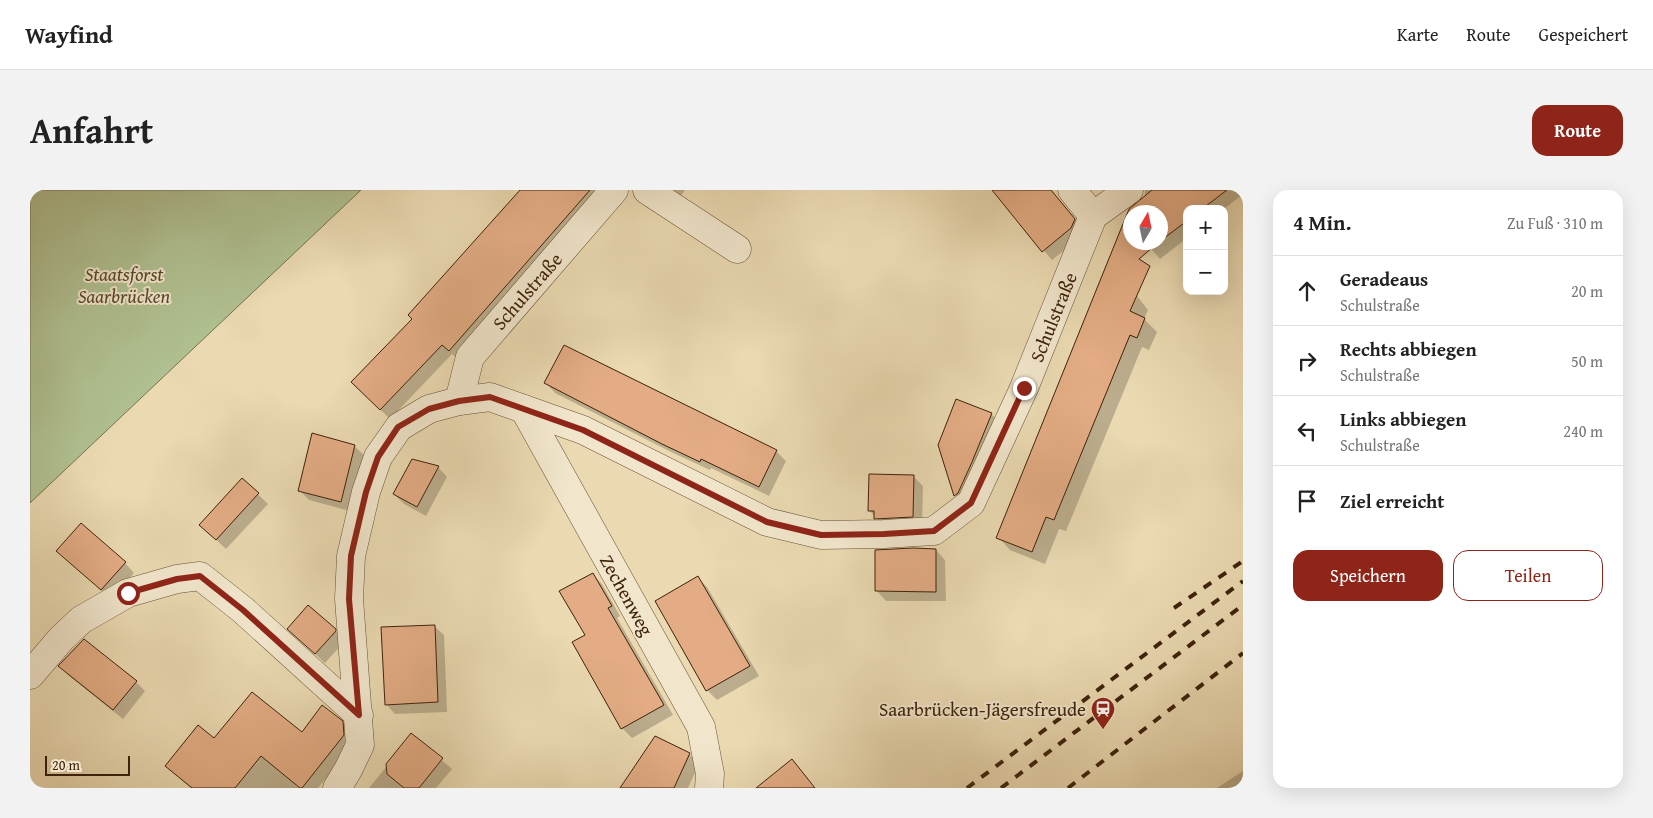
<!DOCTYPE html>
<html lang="de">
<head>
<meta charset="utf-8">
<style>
	body { margin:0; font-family:"Gentium Book Plus",serif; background:#f2f2f2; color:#222 }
	.controls { position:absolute; right:15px; top:15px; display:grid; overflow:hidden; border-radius:10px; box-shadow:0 5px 20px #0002 }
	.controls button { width:45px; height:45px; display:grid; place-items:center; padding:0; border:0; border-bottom:1px solid #e0e0e0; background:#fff; color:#222; font:25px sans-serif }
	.compass { position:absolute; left:1093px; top:15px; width:45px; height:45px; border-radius:50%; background:#fff; box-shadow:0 5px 20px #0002; rotate:9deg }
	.scale { position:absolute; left:15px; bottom:12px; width:85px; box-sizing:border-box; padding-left:5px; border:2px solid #3e220b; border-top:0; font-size:14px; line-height:18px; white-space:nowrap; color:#3e220b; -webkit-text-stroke:4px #f1e6cc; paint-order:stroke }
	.stop { position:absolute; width:15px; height:15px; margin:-11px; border:4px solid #8f2418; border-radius:50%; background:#fff }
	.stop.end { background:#8f2418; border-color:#fff; box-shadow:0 1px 5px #0008 }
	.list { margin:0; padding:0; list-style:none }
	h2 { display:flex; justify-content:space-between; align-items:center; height:65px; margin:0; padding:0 20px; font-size:21px }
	h2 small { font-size:16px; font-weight:400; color:#767676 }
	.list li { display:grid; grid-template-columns:32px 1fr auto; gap:15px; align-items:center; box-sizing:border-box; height:70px; padding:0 20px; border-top:1px solid #e0e0e0 }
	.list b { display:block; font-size:19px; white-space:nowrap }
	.list p { margin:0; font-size:16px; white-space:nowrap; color:#767676 }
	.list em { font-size:16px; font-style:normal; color:#767676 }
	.actions { display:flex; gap:10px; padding:15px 20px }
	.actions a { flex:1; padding:11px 0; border:1px solid #8f2418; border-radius:15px; text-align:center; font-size:18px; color:#8f2418 }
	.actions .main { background:#8f2418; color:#fff }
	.icon { flex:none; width:28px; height:28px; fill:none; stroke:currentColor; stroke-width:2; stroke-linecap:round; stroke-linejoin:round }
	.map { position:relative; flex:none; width:1213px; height:598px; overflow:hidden; border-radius:15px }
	header { display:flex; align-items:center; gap:30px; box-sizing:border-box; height:70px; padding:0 25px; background:#fff; border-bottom:1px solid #e0e0e0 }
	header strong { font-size:24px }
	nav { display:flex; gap:28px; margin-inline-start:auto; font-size:18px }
	.intro { display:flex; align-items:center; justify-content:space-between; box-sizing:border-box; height:120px; padding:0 30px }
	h1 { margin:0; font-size:35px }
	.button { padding:12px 22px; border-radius:15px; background:#8f2418; color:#fff; font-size:18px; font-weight:700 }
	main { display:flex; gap:30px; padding:0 30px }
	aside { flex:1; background:#fff; border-radius:15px; box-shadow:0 5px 20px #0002 }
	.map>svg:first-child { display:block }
</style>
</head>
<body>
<header>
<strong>Wayfind</strong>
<nav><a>Karte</a><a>Route</a><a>Gespeichert</a></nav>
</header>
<div class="intro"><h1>Anfahrt</h1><a class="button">Route</a></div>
<main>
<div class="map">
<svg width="1213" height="598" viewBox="0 0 1213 598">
	<rect width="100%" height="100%" fill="#ead9b1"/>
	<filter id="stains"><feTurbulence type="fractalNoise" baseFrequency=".004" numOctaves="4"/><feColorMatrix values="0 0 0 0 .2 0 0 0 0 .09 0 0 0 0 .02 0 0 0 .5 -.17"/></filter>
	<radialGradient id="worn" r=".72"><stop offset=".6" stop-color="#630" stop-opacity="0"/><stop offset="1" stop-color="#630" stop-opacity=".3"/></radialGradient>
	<polygon fill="#b0c091" stroke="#77714e" points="0,0 331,0 0,313"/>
	<g fill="#0003">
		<polygon points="492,0 578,0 429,170 422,164 360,229 322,192 383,129"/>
		<polygon points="642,0 655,0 651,6"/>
		<polygon points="963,0 1021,0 1054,40 1051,47 1022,70"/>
		<polygon points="1115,0 1213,0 1213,4 1194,19 1157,19 1157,48 1130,69 1115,52 1130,52 1130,22 1100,22 1100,32 1097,28 1100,20 1115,6"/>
		<polygon points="1091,85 1118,120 1114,129 1127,142 1119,160 1112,157 1036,341 1029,339 1015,374 980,360 968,347"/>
		<polygon points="534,157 746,261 756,271 739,306 681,278 680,280 643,263 525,203 516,193"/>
		<polygon points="961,224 971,233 935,315 925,305 909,259"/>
		<polygon points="324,256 334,265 320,321 279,310 269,300"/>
		<polygon points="408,277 417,287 396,326 374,314 364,304"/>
		<polygon points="884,287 893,296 892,336 855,338 839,320"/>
		<polygon points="212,289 238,314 196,359 180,344"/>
		<polygon points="906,360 915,370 916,411 856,411 847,401"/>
		<polygon points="37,370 95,373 104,383 81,409"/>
		<polygon points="562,384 572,394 590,426 587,428 643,525 602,548 592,538 556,446"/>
		<polygon points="668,388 677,397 729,486 687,510 677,500 626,411"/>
		<polygon points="404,436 414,445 417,522 365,524 356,514"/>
		<polygon points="305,440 315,451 295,473 268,448"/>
		<polygon points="30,476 106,492 115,501 93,529 39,486"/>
		<polygon points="312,532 322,542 323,555 288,598 161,598 136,576 184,550 272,544"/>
		<polygon points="382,545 422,579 406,598 339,598"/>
		<polygon points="659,564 669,574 658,598 592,598"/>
		<polygon points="1213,581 1213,598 1187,598"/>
	</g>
	<g fill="#e3ac84" stroke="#3e220b">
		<polygon points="490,0 560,0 419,161 412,155 350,220 321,192 382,129 378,125"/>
		<polygon points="962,0 1021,0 1045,29 1041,38 1012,62"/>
		<polygon points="1122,0 1197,0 1172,19 1157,19 1157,31 1130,51 1130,22 1100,22 1100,52 1129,52 1109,69 1120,76 1100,121 1115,128 1107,148 1100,145 1024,330 1016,327 1002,362 966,348 1099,19"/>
		<polygon points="534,155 747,260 729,297 671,269 670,272 632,254 514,193"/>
		<polygon points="926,209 962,223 942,272 928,303 924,306 908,255"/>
		<polygon points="282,243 325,255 311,312 268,301"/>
		<polygon points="382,269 409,276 387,317 363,304"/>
		<polygon points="839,284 884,285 883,327 844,329 844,321 838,321"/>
		<polygon points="212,288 229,303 186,350 169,335"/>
		<polygon points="51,333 96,372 71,400 26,361"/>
		<polygon points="883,358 906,359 906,402 845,401 845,360"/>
		<polygon points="563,383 582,416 578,418 634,515 591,539 542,452 555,445 529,401"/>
		<polygon points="668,386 720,476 676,501 625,411"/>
		<polygon points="278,415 306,439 306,441 285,464 257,439"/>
		<polygon points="405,435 408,512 355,515 351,437"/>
		<polygon points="54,449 107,491 83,520 28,476"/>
		<polygon points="222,502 272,542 292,515 313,531 314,545 272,598 270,598 231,566 205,598 162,598 135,576 168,535 184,548"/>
		<polygon points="381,543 413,568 389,598 374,598 357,584 356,574"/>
		<polygon points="625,546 660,563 644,598 590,598"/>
		<polygon points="762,569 785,598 726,598"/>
	</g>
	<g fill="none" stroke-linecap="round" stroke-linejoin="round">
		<defs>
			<g id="minor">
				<polyline points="617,0 707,59"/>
				<polyline points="1042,0 1063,26"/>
				<polyline points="429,211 440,167 584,0"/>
				<polyline points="494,219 671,537 680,584 679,598"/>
				<polyline points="0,485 31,449 51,430 98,403 147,389 170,386 213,420 329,525"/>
				<polyline points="307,598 318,580 330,555 319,409 321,366 336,302 348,267 369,237 399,219 429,211 460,207 553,240 737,332 791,345 854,344 904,341 941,313 994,198 1063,26 1099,0"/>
			</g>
		</defs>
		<use href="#minor" stroke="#695034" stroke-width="29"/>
		<use href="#minor" stroke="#f1e6cc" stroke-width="28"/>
		<g stroke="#3e220b" stroke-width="4" stroke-dasharray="9 9" stroke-linecap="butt">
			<polyline points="1144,418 1213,371"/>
			<polyline points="937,598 1213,391"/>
			<polyline points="971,598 1213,415"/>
			<polyline points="1038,598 1213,463"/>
		</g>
	</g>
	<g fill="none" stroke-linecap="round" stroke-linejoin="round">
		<polyline stroke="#8f2418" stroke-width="6" points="98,403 147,389 170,386 213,420 329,525 319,409 321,366 336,302 348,267 368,237 399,219 429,211 460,207 553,240 737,332 791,345 854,344 904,341 941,313 994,198"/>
	</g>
	<defs>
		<symbol id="station-pin" viewBox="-11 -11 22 30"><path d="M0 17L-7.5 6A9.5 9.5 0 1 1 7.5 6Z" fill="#8f2418" stroke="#f1e6cc"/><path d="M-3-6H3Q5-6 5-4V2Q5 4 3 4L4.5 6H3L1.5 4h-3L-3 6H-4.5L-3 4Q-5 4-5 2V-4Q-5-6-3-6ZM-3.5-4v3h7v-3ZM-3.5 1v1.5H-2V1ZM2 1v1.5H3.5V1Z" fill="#fff"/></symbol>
	</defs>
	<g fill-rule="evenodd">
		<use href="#station-pin" x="1059" y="505" width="28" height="38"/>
	</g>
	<g text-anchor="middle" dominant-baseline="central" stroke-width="4" stroke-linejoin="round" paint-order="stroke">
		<g font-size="19" font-style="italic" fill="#5a4a2c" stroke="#f1e6cc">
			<text x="94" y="84">Staatsforst<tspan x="94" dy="22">Saarbrücken</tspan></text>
		</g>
		<g font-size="19" fill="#3e220b" stroke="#f1e6cc">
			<text transform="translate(497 101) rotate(-49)">Schulstraße</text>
			<text transform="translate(1023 127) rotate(-68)">Schulstraße</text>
			<text transform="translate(597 405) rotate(61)">Zechenweg</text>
		</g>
		<g font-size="19" fill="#3e220b" stroke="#f1e6cc" text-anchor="end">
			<text x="1056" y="519">Saarbrücken-Jägersfreude</text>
		</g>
	</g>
	<rect width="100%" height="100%" filter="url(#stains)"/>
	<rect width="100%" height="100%" fill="url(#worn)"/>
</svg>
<div class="controls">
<button>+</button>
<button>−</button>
</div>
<svg class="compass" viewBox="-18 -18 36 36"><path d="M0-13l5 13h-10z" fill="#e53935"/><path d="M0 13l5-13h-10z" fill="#767676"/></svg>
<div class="scale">20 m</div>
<div class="stop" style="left:98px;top:403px"></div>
<div class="stop end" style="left:994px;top:198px"></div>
</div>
<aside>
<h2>4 Min.<small>Zu Fuß · 310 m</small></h2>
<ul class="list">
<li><svg class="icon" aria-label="ahead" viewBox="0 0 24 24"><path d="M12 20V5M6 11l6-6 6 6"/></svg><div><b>Geradeaus</b><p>Schulstraße</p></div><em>20 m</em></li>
<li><svg class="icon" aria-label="right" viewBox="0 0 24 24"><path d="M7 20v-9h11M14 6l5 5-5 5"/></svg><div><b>Rechts abbiegen</b><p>Schulstraße</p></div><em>50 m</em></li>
<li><svg class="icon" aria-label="left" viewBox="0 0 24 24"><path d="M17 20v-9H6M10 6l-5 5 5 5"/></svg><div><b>Links abbiegen</b><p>Schulstraße</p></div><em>240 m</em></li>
<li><svg class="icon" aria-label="arrive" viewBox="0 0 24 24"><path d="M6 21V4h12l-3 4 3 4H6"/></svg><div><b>Ziel erreicht</b></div></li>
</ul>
<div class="actions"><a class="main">Speichern</a><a>Teilen</a></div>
</aside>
</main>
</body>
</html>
